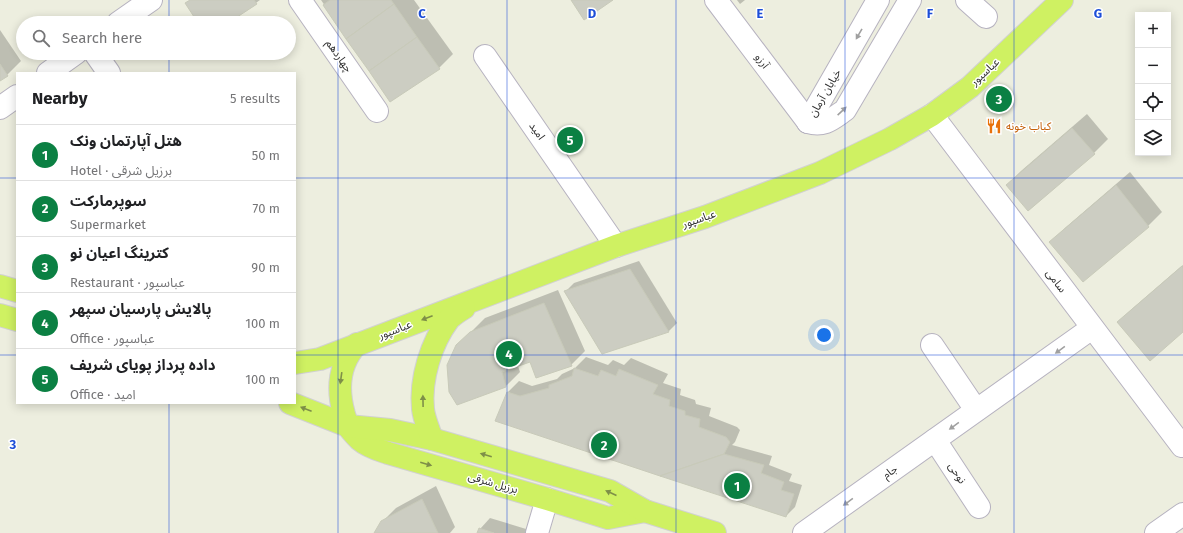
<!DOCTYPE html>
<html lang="en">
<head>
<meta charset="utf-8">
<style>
	body { margin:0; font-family:"Fira Sans","Noto Sans Arabic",sans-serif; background:#f2f2f2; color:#202124 }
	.controls { position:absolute; right:12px; top:12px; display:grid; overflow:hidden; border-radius:0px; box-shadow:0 2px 10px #0003 }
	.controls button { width:36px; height:36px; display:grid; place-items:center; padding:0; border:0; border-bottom:1px solid #e0e0e0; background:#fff; color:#202124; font:20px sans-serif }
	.you { position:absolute; left:824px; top:335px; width:14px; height:14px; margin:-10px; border:3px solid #fff; border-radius:50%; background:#1a73e8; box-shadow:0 0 0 6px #1a73e833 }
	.badge { display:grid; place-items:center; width:26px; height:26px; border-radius:50%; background:#0b8043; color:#fff; font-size:13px; font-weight:700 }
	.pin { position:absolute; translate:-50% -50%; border:2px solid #fff; box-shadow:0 1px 4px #0006 }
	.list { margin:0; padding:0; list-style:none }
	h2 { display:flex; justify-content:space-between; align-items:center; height:52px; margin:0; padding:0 16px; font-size:17px }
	h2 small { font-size:13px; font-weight:400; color:#757577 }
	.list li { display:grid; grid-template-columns:26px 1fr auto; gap:12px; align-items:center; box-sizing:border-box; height:56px; padding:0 16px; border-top:1px solid #e0e0e0 }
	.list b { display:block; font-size:15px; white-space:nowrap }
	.list p { margin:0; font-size:13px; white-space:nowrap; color:#757577 }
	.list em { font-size:13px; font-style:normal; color:#757577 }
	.icon { flex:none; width:22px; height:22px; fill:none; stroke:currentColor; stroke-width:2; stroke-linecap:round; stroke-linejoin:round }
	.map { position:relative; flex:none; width:1183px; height:533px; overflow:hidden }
	.search { position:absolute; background:#fff; box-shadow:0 2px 10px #0003; left:16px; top:16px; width:280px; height:44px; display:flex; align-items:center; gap:10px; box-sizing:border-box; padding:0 14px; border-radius:22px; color:#757577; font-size:15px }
	.panel { position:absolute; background:#fff; box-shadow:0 2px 10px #0003; left:16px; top:72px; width:280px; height:332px; border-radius:0px }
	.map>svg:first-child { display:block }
</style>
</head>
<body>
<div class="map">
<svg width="1183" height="533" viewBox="0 0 1183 533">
	<rect width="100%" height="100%" fill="#edeedf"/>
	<g fill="#0003">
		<polygon points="190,0 260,0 227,23 219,23 215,16 203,23 199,23 186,3"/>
		<polygon points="321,0 414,0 453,54 439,68 391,101"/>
		<polygon points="737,0 745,0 740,4"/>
		<polygon points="0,30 21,61 7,75 0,80"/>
		<polygon points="1087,114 1108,139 1094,153 1029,210 1007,185 1021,171"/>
		<polygon points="1130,172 1162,212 1148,226 1051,242 1065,228"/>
		<polygon points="639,261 677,323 669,331 603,353 565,292 574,283"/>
		<polygon points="1183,265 1183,331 1118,322 1132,309"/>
		<polygon points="558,290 585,351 571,365 530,361 518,366 520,372 506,386 457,346 485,318"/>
		<polygon points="586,357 608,365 613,360 624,365 631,358 668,374 663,383 681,389 680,395 695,400 696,404 711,408 709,416 737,427 740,430 735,442 732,445 772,456 769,465 792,474 789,481 802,485 795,507 786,516 508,392 519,381 532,386 557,379 562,374 575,368"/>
		<polygon points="436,486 455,527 450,533 375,533 382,522 396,508"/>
		<polygon points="490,518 536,532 535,533 478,533 480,529"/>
	</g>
	<g fill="#cccdc2" stroke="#c8cab9">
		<polygon points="190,0 254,0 257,4 228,23 218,23 214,17 205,23 198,23 185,3"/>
		<polygon points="330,0 391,0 394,4 346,39 323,5"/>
		<polygon points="571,0 613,0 584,20"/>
		<polygon points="394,4 417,37 369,71 346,39"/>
		<polygon points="417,37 440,69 390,102 369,71"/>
		<polygon points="0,64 8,76 0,81"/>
		<polygon points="1072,128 1095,154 1028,211 1006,185"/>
		<polygon points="1116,185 1149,227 1083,282 1049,242"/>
		<polygon points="1182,266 1183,268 1183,332 1150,361 1117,322"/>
		<polygon points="630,269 669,332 602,354 564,291"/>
		<polygon points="544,303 572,366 536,378 530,362 502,372 506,387 457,405 449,392 447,365 456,345 470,332"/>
		<polygon points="574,368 598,376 601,370 616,376 619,369 658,385 653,394 670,400 669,406 685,411 685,415 700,419 699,427 726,437 730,442 724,454 660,476 495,421 507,392 520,396 549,388 549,385 572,376"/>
		<polygon points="724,454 764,465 761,473 784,482 781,490 794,494 786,517 660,476"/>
		<polygon points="422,499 438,533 374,533 381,521"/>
		<polygon points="479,528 494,533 477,533"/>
	</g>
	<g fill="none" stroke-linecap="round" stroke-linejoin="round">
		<defs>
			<g id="minor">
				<polyline points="300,0 377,111"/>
				<polyline points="716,0 808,122"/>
				<polyline points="967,0 986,17"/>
				<polyline points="118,23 151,0"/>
				<polyline points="95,53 109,73"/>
				<polyline points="485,56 616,246"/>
				<polyline points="48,73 76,53"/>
				<polyline points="0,108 17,96"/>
				<polyline points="932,115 1182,446"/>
				<path d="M808 122C824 127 832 119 845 110L910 0"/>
				<polyline points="808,122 878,0"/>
				<polyline points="932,345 976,410"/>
				<polyline points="935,440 979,507"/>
				<polyline points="537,533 547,499"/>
				<polyline points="804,533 1092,328"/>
				<polyline points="1156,533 1183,514"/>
			</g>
			<g id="major">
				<polyline points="0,286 17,291"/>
				<polyline points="0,315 17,320"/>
				<path d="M357 344C339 363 337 389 344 414 345 417 346 422 348 426 350 430 356 436 360 440 368 447 379 450 388 453L547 499 608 518 645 511"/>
				<polyline points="295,363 320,359 616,246 705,217 820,173 890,139 932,115 970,87 1062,0"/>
				<polyline points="290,403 348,426 390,430 432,439 610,491 645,511 715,533"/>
				<path d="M432 439C429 430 424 419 423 409 420 379 431 343 449 319 453 315 459 311 464 308"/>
			</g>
		</defs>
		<use href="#minor" stroke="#b7b3c0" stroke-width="24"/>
		<use href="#major" stroke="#d1d1d1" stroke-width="24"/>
		<use href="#minor" stroke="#fff" stroke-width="22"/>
		<use href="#major" stroke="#cff162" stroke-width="22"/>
	</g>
	<defs><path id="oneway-solid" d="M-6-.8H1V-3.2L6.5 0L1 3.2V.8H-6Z"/></defs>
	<g fill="#a0a0a0">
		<use href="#oneway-solid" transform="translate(859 34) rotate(120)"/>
		<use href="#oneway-solid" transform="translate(842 111) rotate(-43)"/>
		<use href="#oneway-solid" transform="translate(1060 350) rotate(144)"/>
		<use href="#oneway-solid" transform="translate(954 426) rotate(144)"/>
		<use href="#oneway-solid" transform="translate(848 502) rotate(144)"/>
	</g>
	<g fill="#7e8f48">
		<use href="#oneway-solid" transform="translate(427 318) rotate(159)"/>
		<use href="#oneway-solid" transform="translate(341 378) rotate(98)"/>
		<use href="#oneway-solid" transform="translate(423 401) rotate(-91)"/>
		<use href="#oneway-solid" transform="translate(306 409) rotate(-159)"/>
		<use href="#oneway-solid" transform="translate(486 455) rotate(-164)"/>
		<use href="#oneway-solid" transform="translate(426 464) rotate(16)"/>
		<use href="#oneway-solid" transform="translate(611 493) rotate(-156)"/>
	</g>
	<path fill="none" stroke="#1d4ed8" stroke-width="1" stroke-opacity="0.55" d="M169 0V23M338 0V533M507 0V533M676 0V533M845 0V533M1014 0V533M169 53V73M0 178H17M295 178H1183M0 355H17M295 355H1183M169 403V533"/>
	<defs>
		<symbol id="restaurant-bare" viewBox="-9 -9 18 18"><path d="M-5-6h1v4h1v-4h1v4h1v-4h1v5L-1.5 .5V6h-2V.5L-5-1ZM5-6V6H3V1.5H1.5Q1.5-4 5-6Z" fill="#e8710a" stroke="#fff" stroke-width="2.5" paint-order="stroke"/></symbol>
	</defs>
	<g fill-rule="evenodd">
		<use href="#restaurant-bare" x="983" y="115" width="22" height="22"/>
	</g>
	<g text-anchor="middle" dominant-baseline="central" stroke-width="3" stroke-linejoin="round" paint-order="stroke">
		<g font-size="11" fill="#2d2d2d" stroke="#fff">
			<text transform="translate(339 56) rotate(55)">چهاردهم</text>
			<text transform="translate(762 61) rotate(53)">آرزو</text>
			<text transform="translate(985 72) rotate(-43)">عباسپور</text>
			<text transform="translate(825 93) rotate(-60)">خیابان آرمان</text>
			<text transform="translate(537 131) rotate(55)">امید</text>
			<text transform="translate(699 219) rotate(-19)">عباسپور</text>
			<text transform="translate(1056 281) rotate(53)">سامی</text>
			<text transform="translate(395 330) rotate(-21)">عباسپور</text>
			<text transform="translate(890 472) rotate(-36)">جام</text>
			<text transform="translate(957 473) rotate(57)">نوحی</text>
			<text transform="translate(493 483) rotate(16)">برزیل شرقی</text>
		</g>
		<g font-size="11" fill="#c56008" stroke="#fff" text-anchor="start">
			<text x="1006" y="126">کباب خونه</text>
		</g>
	</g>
	<g font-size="13" text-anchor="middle" font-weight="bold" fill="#1d4ed8" stroke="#fff" stroke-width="3" stroke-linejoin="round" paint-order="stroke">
		<text x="422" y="18">C</text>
		<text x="592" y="18">D</text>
		<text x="760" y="18">E</text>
		<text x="930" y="18">F</text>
		<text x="1098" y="18">G</text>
		<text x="13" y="449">3</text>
	</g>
</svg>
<div class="controls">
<button>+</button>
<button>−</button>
<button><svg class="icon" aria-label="locate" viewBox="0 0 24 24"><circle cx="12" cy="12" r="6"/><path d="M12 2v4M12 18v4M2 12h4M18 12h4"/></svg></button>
<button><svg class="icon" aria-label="layers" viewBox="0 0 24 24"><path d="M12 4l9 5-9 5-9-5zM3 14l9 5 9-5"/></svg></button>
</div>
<div class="you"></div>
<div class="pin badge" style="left:737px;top:486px">1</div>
<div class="pin badge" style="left:604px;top:445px">2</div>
<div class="pin badge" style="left:999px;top:99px">3</div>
<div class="pin badge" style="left:509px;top:354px">4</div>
<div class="pin badge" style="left:570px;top:140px">5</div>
<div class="search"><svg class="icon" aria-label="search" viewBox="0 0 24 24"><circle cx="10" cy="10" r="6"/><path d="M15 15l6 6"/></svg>Search here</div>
<section class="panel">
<h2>Nearby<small>5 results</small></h2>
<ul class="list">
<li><span class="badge">1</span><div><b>هتل آپارتمان ونک</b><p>Hotel · برزیل شرقی</p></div><em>50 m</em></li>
<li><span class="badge">2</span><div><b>سوپرمارکت</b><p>Supermarket</p></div><em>70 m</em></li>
<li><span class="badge">3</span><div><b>کترینگ اعیان نو</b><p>Restaurant · عباسپور</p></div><em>90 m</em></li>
<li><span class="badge">4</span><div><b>پالایش پارسیان سپهر</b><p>Office · عباسپور</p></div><em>100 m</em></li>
<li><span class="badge">5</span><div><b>داده پرداز پویای شریف</b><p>Office · امید</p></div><em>100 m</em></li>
</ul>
</section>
</div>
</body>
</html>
